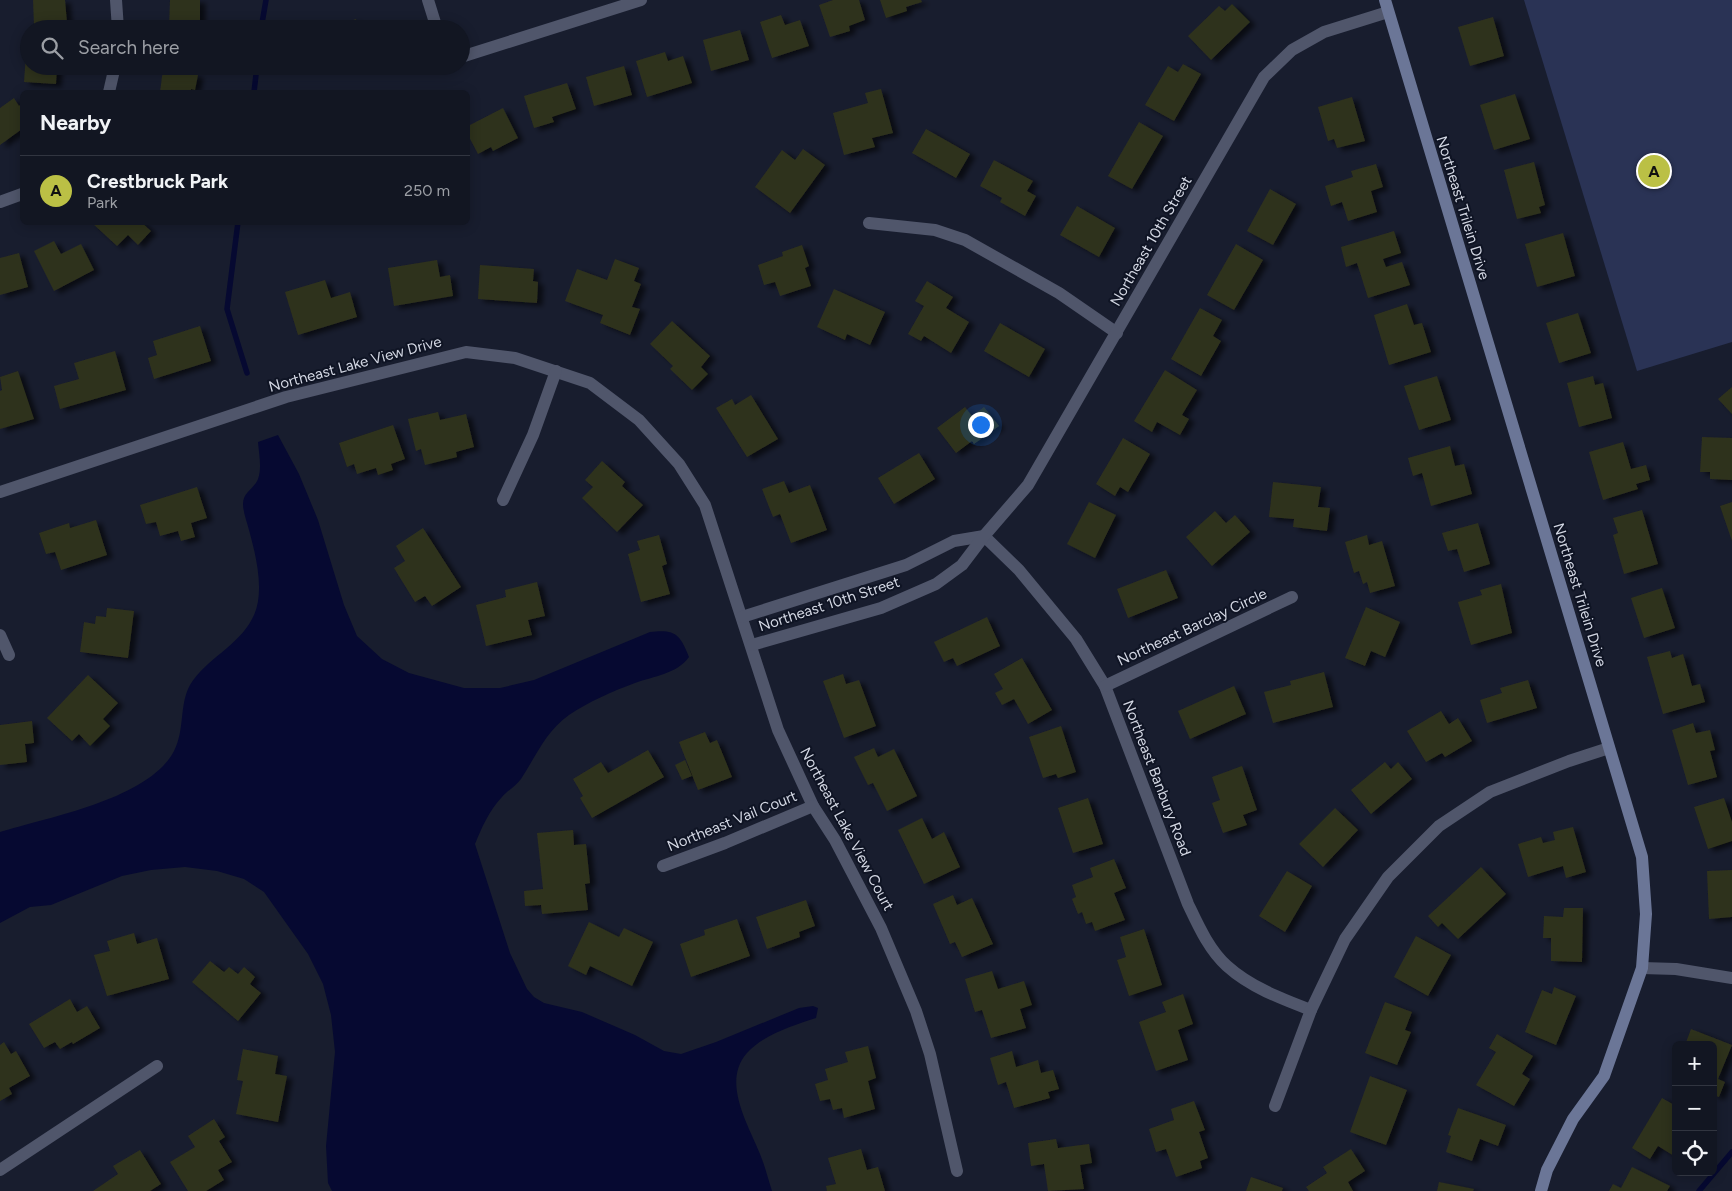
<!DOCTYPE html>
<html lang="en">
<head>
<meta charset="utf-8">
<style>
	body { margin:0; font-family:Figtree,sans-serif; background:#1b1f2a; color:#f1f3f6 }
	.controls { position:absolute; right:15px; bottom:15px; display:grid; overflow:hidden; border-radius:8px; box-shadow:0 2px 12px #0003 }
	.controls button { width:45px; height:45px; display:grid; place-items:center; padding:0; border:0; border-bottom:1px solid #313540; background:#121622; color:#f1f3f6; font:25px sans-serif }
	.you { position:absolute; left:980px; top:424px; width:18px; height:18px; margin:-12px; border:4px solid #fff; border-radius:50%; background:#1a73e8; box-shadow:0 0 0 8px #1a73e833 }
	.badge { display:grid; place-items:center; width:32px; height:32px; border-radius:50%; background:#bbc045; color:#111; font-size:16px; font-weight:700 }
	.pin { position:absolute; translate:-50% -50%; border:2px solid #fff; box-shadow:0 1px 5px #0006 }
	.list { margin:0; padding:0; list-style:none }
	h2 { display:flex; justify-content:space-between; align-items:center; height:65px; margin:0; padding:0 20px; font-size:21px }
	h2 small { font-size:16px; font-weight:400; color:#9c9fa5 }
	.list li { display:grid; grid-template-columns:32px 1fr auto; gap:15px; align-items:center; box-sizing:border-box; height:70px; padding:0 20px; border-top:1px solid #313540 }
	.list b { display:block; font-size:19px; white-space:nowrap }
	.list p { margin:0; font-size:16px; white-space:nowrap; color:#9c9fa5 }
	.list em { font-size:16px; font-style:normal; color:#9c9fa5 }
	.icon { flex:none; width:28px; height:28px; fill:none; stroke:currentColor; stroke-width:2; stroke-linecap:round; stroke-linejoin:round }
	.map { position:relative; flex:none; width:1732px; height:1191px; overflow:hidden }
	.search { position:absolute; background:#121622; box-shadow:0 2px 12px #0003; left:20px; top:20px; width:450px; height:55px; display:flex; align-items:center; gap:12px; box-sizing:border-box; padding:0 18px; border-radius:28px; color:#9c9fa5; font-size:19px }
	.panel { position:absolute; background:#121622; box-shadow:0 2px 12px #0003; left:20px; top:90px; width:450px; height:135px; border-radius:8px }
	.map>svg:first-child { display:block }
</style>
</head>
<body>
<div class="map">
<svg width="1732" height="1191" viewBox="0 0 1732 1191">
	<defs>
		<filter id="shadow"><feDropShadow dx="5.5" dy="3" stdDeviation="2.5" flood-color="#0009"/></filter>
	</defs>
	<rect width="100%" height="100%" fill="#181d2e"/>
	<polygon fill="#2a3355" points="1524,0 1732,0 1732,342 1637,371"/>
	<path fill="#060931" d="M278 435 299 474 318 520 344 605 357 636 382 659 409 673 464 688H500L534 680 650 632C675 629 680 634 689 657 677 674 654 676 635 683 613 691 588 702 569 715 546 731 536 756 521 779 516 786 507 791 502 797 489 811 482 827 475 844L510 953 527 989 534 997 544 1003 582 1012 635 1035 664 1051 681 1054 716 1042 799 1008 813 1006 818 1008 816 1018C794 1025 763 1035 747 1053 721 1082 749 1126 760 1154 765 1166 768 1179 772 1191H332L328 1183 326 1146 335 1052 331 1015 323 984 308 954 264 892 244 879 217 871 185 867 151 870 122 876 51 905 30 907 0 923V832C49 817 149 799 174 751 185 730 179 705 190 685 206 659 238 646 252 619 266 594 256 556 249 530 247 522 243 512 243 504 243 492 254 489 258 479 262 468 259 454 258 442Z"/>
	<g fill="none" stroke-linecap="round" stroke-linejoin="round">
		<g stroke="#060931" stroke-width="5.5">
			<polyline points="261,29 266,0"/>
			<polyline points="254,92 257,66"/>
			<polyline points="238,222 227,309 247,373"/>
			<polyline points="1699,1191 1732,1152"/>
		</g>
	</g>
	<g fill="#2f311d" filter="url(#shadow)">
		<polygon points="33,0 65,0 67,23 34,25"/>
		<polygon points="170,0 200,0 200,29 169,29"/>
		<polygon points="833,0 859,0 865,20 849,26 850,31 830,37 819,5"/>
		<polygon points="880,0 921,0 922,2 906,7 907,11 886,18"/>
		<polygon points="1232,4 1250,22 1211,60 1188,36 1219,6 1225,11"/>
		<polygon points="781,15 785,25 800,20 809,46 772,58 760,22"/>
		<polygon points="1493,17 1504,56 1470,66 1458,27"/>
		<polygon points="356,19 359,29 328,29 328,28"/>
		<polygon points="740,30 749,60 711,71 703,40"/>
		<polygon points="27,41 29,66 57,66 56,84 24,82"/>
		<polygon points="665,52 668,61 683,56 692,83 647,97 636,61"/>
		<polygon points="1183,64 1201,74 1174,121 1145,105 1168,66 1178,72"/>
		<polygon points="624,66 632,95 594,106 586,77"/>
		<polygon points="163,69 198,75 195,90 191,89 191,92 160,92"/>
		<polygon points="567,83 576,109 552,117 554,122 534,128 524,96"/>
		<polygon points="881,89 893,133 872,138 875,147 844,155 833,113 868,103 865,93"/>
		<polygon points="1515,94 1530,139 1494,150 1480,105"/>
		<polygon points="1352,97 1365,141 1337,148 1334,139 1328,141 1318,107"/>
		<polygon points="14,98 19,106 22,103 22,129 0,145 0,108"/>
		<polygon points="503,108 518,138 493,151 491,147 478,154 468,135 468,126"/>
		<polygon points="1139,122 1163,136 1132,189 1108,176"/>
		<polygon points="926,129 970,154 956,178 912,153"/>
		<polygon points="803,149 825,165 790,213 755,187 782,150 795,160"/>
		<polygon points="994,160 1033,181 1027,191 1036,196 1025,216 1000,202 1002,198 980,186"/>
		<polygon points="1534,162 1545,205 1539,207 1541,213 1517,219 1504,170"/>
		<polygon points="1376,164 1383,187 1371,191 1377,212 1348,221 1342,202 1331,206 1325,186 1353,177 1351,171"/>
		<polygon points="1270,189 1296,204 1273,245 1247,231"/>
		<polygon points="1077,206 1115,228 1099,257 1060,235"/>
		<polygon points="91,222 141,222 151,231 138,245 128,235 117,246"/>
		<polygon points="1394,231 1401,253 1383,259 1386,267 1402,262 1410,285 1368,298 1357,263 1346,267 1341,247"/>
		<polygon points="1563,233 1575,276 1537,287 1525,244"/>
		<polygon points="54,241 61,254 81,244 94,270 54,291 34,251"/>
		<polygon points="1236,244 1263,260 1234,310 1207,295"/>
		<polygon points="802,245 809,266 805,268 811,286 780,296 775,282 764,285 758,265 783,256 782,252"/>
		<polygon points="19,253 28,287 0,295 0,258"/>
		<polygon points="615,259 639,268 634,281 641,284 632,307 640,309 630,335 600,323 603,315 565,301 577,269 607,280"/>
		<polygon points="437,260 440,277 450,275 453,296 394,306 388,268"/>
		<polygon points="480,265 534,269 533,281 538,282 537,303 478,299"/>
		<polygon points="325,280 331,298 350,292 357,317 298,335 285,292"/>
		<polygon points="927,281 953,297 946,308 969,322 951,353 924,336 921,341 908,334 924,306 915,301"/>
		<polygon points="834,289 885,312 870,345 847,334 845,340 817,327"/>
		<polygon points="1407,304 1414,325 1422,323 1431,352 1389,365 1374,315"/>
		<polygon points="1200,308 1222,320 1213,336 1221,341 1201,376 1171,359"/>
		<polygon points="1578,313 1591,353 1559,363 1546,323"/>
		<polygon points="672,321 710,356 701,367 708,374 692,390 670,369 673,366 650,344"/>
		<polygon points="1000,323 1045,349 1029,377 984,351"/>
		<polygon points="200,326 211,361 154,379 148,358 157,355 153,341"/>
		<polygon points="115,351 126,390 60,409 54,386 79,379 74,363"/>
		<polygon points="1165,370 1197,390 1182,415 1189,419 1180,435 1157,422 1152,432 1134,421"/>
		<polygon points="18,371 34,419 0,429 0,391 2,390 0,377"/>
		<polygon points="1437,376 1451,420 1419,430 1404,386"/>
		<polygon points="1593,376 1595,385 1603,383 1612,418 1579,427 1567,383"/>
		<polygon points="1732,387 1732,414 1718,399"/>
		<polygon points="751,395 778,439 747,457 716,408 732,399 735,405"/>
		<polygon points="965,407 972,416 984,407 999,426 974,444 972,441 956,453 937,428"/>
		<polygon points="438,412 440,420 466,414 474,447 456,452 457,457 425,465 421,449 416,451 408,419"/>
		<polygon points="393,425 405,459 391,464 393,470 378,475 376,468 357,474 354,464 347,467 339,443"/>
		<polygon points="1702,437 1732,438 1732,480 1710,479 1710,472 1700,472"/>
		<polygon points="1123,438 1150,454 1128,492 1120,487 1115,496 1096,484"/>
		<polygon points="1623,442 1631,469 1646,465 1650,480 1636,484 1638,489 1603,500 1589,452"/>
		<polygon points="1450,446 1455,466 1464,464 1472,494 1431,506 1422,473 1413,476 1408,458"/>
		<polygon points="919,453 935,479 894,504 878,478"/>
		<polygon points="602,461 625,482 622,486 643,505 617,532 582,498 593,487 585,480"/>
		<polygon points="784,481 789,493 810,485 827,530 791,543 780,514 773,517 762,489"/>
		<polygon points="1273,482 1321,487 1318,507 1330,508 1327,531 1293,527 1294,519 1269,517"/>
		<polygon points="197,487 207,518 191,523 195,537 181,541 178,531 160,536 156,522 146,524 140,505"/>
		<polygon points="1089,502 1116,515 1095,558 1067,544"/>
		<polygon points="1732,502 1732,541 1720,506"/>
		<polygon points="1642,510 1658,564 1624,574 1613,535 1618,533 1613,518"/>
		<polygon points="1215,511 1226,523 1235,515 1250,532 1212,566 1186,537"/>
		<polygon points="96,520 107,555 61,570 55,552 46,554 39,533 69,523 70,528"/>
		<polygon points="1478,523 1490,564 1464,572 1457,549 1448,551 1442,533"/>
		<polygon points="423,528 461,587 432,606 425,596 415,602 394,568 405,561 396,546"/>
		<polygon points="659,535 667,564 662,566 670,594 641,602 628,554 640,550 637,541"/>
		<polygon points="1367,535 1369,545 1382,541 1395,586 1370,593 1367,582 1363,584 1359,571 1354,573 1345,542"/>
		<polygon points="1166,570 1178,598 1128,618 1117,589"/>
		<polygon points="537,582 545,616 528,620 532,635 486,646 476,605 506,597 505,590"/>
		<polygon points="1501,584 1512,633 1471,645 1458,602 1482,595 1480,590"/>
		<polygon points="1662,588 1675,628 1644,638 1631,598"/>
		<polygon points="1366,607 1400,622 1385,657 1371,651 1365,666 1345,658"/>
		<polygon points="107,608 134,611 128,658 80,652 84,622 95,624 96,616 106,617"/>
		<polygon points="987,617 1000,646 957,666 953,658 944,662 934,642"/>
		<polygon points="1670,651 1672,658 1683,654 1692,686 1700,684 1705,702 1663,714 1647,657"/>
		<polygon points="1022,658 1052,710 1028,724 1014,699 1002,705 995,693 1003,689 994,674"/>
		<polygon points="1324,672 1333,707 1273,723 1264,692 1291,685 1290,681"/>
		<polygon points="843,674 846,684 859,680 876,726 844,738 823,681"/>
		<polygon points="88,675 118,703 103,719 110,726 90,746 79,734 72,741 47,718"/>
		<polygon points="1528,680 1537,708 1487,723 1480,700 1502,693 1500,688"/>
		<polygon points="1234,686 1246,714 1190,739 1178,711"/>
		<polygon points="1441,711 1449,724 1458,718 1472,741 1445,757 1442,753 1426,762 1407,731"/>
		<polygon points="32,721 34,743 25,744 27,762 0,765 0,725"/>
		<polygon points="1693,723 1696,733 1710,730 1715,750 1710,751 1717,777 1688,785 1672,730"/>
		<polygon points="1061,726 1076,772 1058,778 1056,774 1043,778 1029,737"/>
		<polygon points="705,732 710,743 717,740 732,777 698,790 679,742"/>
		<polygon points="874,748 878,757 894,749 917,796 887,811 873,783 868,785 854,757"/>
		<polygon points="648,750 664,777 592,818 580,798 583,796 573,779 601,762 608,773"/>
		<polygon points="685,760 692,776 682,780 675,765"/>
		<polygon points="1385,762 1391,769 1398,762 1412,779 1371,814 1351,790"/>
		<polygon points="1242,766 1257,810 1243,815 1247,825 1223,833 1212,803 1220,800 1212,777"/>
		<polygon points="1088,798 1103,844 1073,853 1058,808"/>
		<polygon points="1724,798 1732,822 1732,841 1708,849 1694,807"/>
		<polygon points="1335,808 1358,830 1323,867 1299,844"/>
		<polygon points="922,818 932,839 944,832 960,867 924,884 898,830"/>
		<polygon points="1573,827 1586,872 1566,878 1563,866 1528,877 1518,844 1541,837 1543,843 1555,840 1553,832"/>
		<polygon points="573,830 574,845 586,844 590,883 585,884 588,910 542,914 541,905 525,906 524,891 543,889 537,833"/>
		<polygon points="1114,859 1126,888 1114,893 1125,920 1095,931 1092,922 1086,924 1082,912 1078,914 1072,899 1076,897 1072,885 1093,877 1090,868"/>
		<polygon points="1481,867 1506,894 1458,939 1442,923 1438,927 1428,916"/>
		<polygon points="1732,870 1732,917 1709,919 1707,871"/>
		<polygon points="1287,871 1312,886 1285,932 1259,916"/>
		<polygon points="953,895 957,905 972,898 993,944 962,957 955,942 950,944 933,904"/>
		<polygon points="806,900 815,926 799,932 800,937 767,949 756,917"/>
		<polygon points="1564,908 1583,908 1582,962 1551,961 1551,938 1543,938 1544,916 1563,917"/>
		<polygon points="737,919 750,956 691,977 680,944 705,935 704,930"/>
		<polygon points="589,922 619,937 624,928 653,942 632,986 590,966 586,975 568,966"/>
		<polygon points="1144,929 1162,985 1129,996 1117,960 1126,957 1120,937"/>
		<polygon points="134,933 137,944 157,938 169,979 107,996 94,955 110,951 107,941"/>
		<polygon points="1416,936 1451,955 1428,996 1394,977"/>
		<polygon points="210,961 224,972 229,967 238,974 244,967 255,977 250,984 261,993 238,1021 192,982"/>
		<polygon points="992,971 998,989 1024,981 1032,1005 1020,1009 1026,1028 991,1038 982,1010 975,1012 965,979"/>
		<polygon points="1554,987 1576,996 1556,1045 1525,1032 1542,990 1552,994"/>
		<polygon points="1183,994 1193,1024 1178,1030 1188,1060 1156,1071 1139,1022 1166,1012 1162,1002"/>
		<polygon points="70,999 77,1012 87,1006 100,1028 73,1044 72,1042 60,1049 55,1042 44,1048 29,1024"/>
		<polygon points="1385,1002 1412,1012 1405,1030 1411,1032 1397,1065 1365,1053"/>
		<polygon points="1691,1029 1732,1045 1718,1079 1725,1082 1719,1097 1713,1095 1713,1045 1685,1045"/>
		<polygon points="1497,1034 1533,1056 1522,1074 1530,1079 1514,1106 1476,1085 1496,1052 1489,1048"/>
		<polygon points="4,1042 11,1054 16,1051 30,1076 9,1088 12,1094 0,1101 0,1045"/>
		<polygon points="868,1046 876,1078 868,1081 875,1109 844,1118 842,1108 833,1110 830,1099 820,1101 815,1084 828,1080 825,1069 848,1062 845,1052"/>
		<polygon points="243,1049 278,1056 275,1074 287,1076 278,1122 236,1114 243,1081 237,1080"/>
		<polygon points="1012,1051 1016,1067 1038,1060 1041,1073 1053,1070 1059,1089 1048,1092 1050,1098 1014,1108 1006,1082 998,1085 990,1058"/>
		<polygon points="1370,1076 1407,1090 1386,1145 1350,1132"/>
		<polygon points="1662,1098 1676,1106 1676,1153 1674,1156 1658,1146 1650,1159 1632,1148"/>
		<polygon points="1194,1101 1205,1130 1199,1132 1208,1158 1200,1161 1202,1168 1176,1177 1166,1149 1156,1152 1149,1129 1174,1120 1171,1109"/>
		<polygon points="1458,1108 1506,1125 1498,1146 1480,1139 1472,1161 1446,1152 1451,1136 1448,1135"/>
		<polygon points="214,1119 225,1137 219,1141 232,1162 218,1170 224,1180 206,1191 188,1191 170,1162 195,1147 188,1136"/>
		<polygon points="1056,1139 1058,1148 1089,1144 1092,1163 1080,1165 1084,1189 1048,1191 1044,1164 1031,1166 1028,1143"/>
		<polygon points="861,1149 867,1170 878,1167 885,1191 827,1191 826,1186 836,1184 828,1158"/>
		<polygon points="1351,1149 1365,1171 1348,1182 1353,1191 1309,1191 1306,1187 1327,1173 1323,1167"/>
		<polygon points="140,1150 161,1184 150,1191 93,1191 118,1174 113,1166"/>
		<polygon points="1632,1167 1670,1186 1667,1191 1609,1191 1613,1184 1621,1188"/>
		<polygon points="1251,1177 1283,1188 1282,1191 1246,1191"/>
		<polygon points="1439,1182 1474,1189 1473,1191 1437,1191"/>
	</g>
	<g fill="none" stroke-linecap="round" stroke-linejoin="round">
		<g stroke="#50566b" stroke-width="12">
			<polyline points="116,0 118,29"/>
			<polyline points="428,0 437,29"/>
			<polyline points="461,57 641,0"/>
			<polyline points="109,92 115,66"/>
			<polyline points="0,202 22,194"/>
			<polyline points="869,223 935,230 965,240 1059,293 1117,333"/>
			<polyline points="0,492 286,397 466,352 515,358 590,383 639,420 679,464 705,505 778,730 813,806 835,840 881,928 916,1011 930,1054 957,1171"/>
			<polyline points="503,500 533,435 556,371"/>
			<path d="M984 536 1019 570 1076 639 1105 686 1188 904C1198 925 1209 950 1227 966 1250 987 1282 999 1311 1010"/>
			<polyline points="742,617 906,565 954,541 984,536"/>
			<polyline points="0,635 9,655"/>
			<polyline points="752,645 881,608 936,584 962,565 984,536 1028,485 1264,77 1292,50 1324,32 1388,12"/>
			<polyline points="1105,686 1292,597"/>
			<polyline points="663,866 725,843 813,806"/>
			<polyline points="1642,968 1676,969 1732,978"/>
			<polyline points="1275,1106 1311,1010 1345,939 1388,877 1439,826 1490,792 1569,761 1609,748"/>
			<polyline points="0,1170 157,1066"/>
		</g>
		<polyline stroke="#6b7697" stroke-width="12" points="1385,0 1642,857 1646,914 1642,968 1604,1076 1573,1119 1547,1170 1541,1191"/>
	</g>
	<g text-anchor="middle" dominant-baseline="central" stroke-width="4" stroke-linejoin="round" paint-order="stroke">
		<g font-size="15" fill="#d3d7e3" stroke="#0f1424">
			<text transform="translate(1463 208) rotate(73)">Northeast Trilein Drive</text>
			<text transform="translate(1151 241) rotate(-60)">Northeast 10th Street</text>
			<text transform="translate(355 364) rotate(-15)">Northeast Lake View Drive</text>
			<text transform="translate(1580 595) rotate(73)">Northeast Trilein Drive</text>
			<text transform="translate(829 604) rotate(-18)">Northeast 10th Street</text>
			<text transform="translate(1192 627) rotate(-25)">Northeast Barclay Circle</text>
			<text transform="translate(1157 778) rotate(69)">Northeast Banbury Road</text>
			<text transform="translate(732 821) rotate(-22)">Northeast Vail Court</text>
			<text transform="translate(847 829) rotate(62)">Northeast Lake View Court</text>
		</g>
	</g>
</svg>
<div class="controls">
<button>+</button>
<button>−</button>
<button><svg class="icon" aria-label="locate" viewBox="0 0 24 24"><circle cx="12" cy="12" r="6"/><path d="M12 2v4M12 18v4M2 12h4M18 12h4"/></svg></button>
</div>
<div class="you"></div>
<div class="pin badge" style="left:1654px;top:171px">A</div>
<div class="search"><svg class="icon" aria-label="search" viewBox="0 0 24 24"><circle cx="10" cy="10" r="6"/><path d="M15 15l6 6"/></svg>Search here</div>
<section class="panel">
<h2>Nearby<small></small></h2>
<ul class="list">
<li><span class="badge">A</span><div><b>Crestbruck Park</b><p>Park</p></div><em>250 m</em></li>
</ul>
</section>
</div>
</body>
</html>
